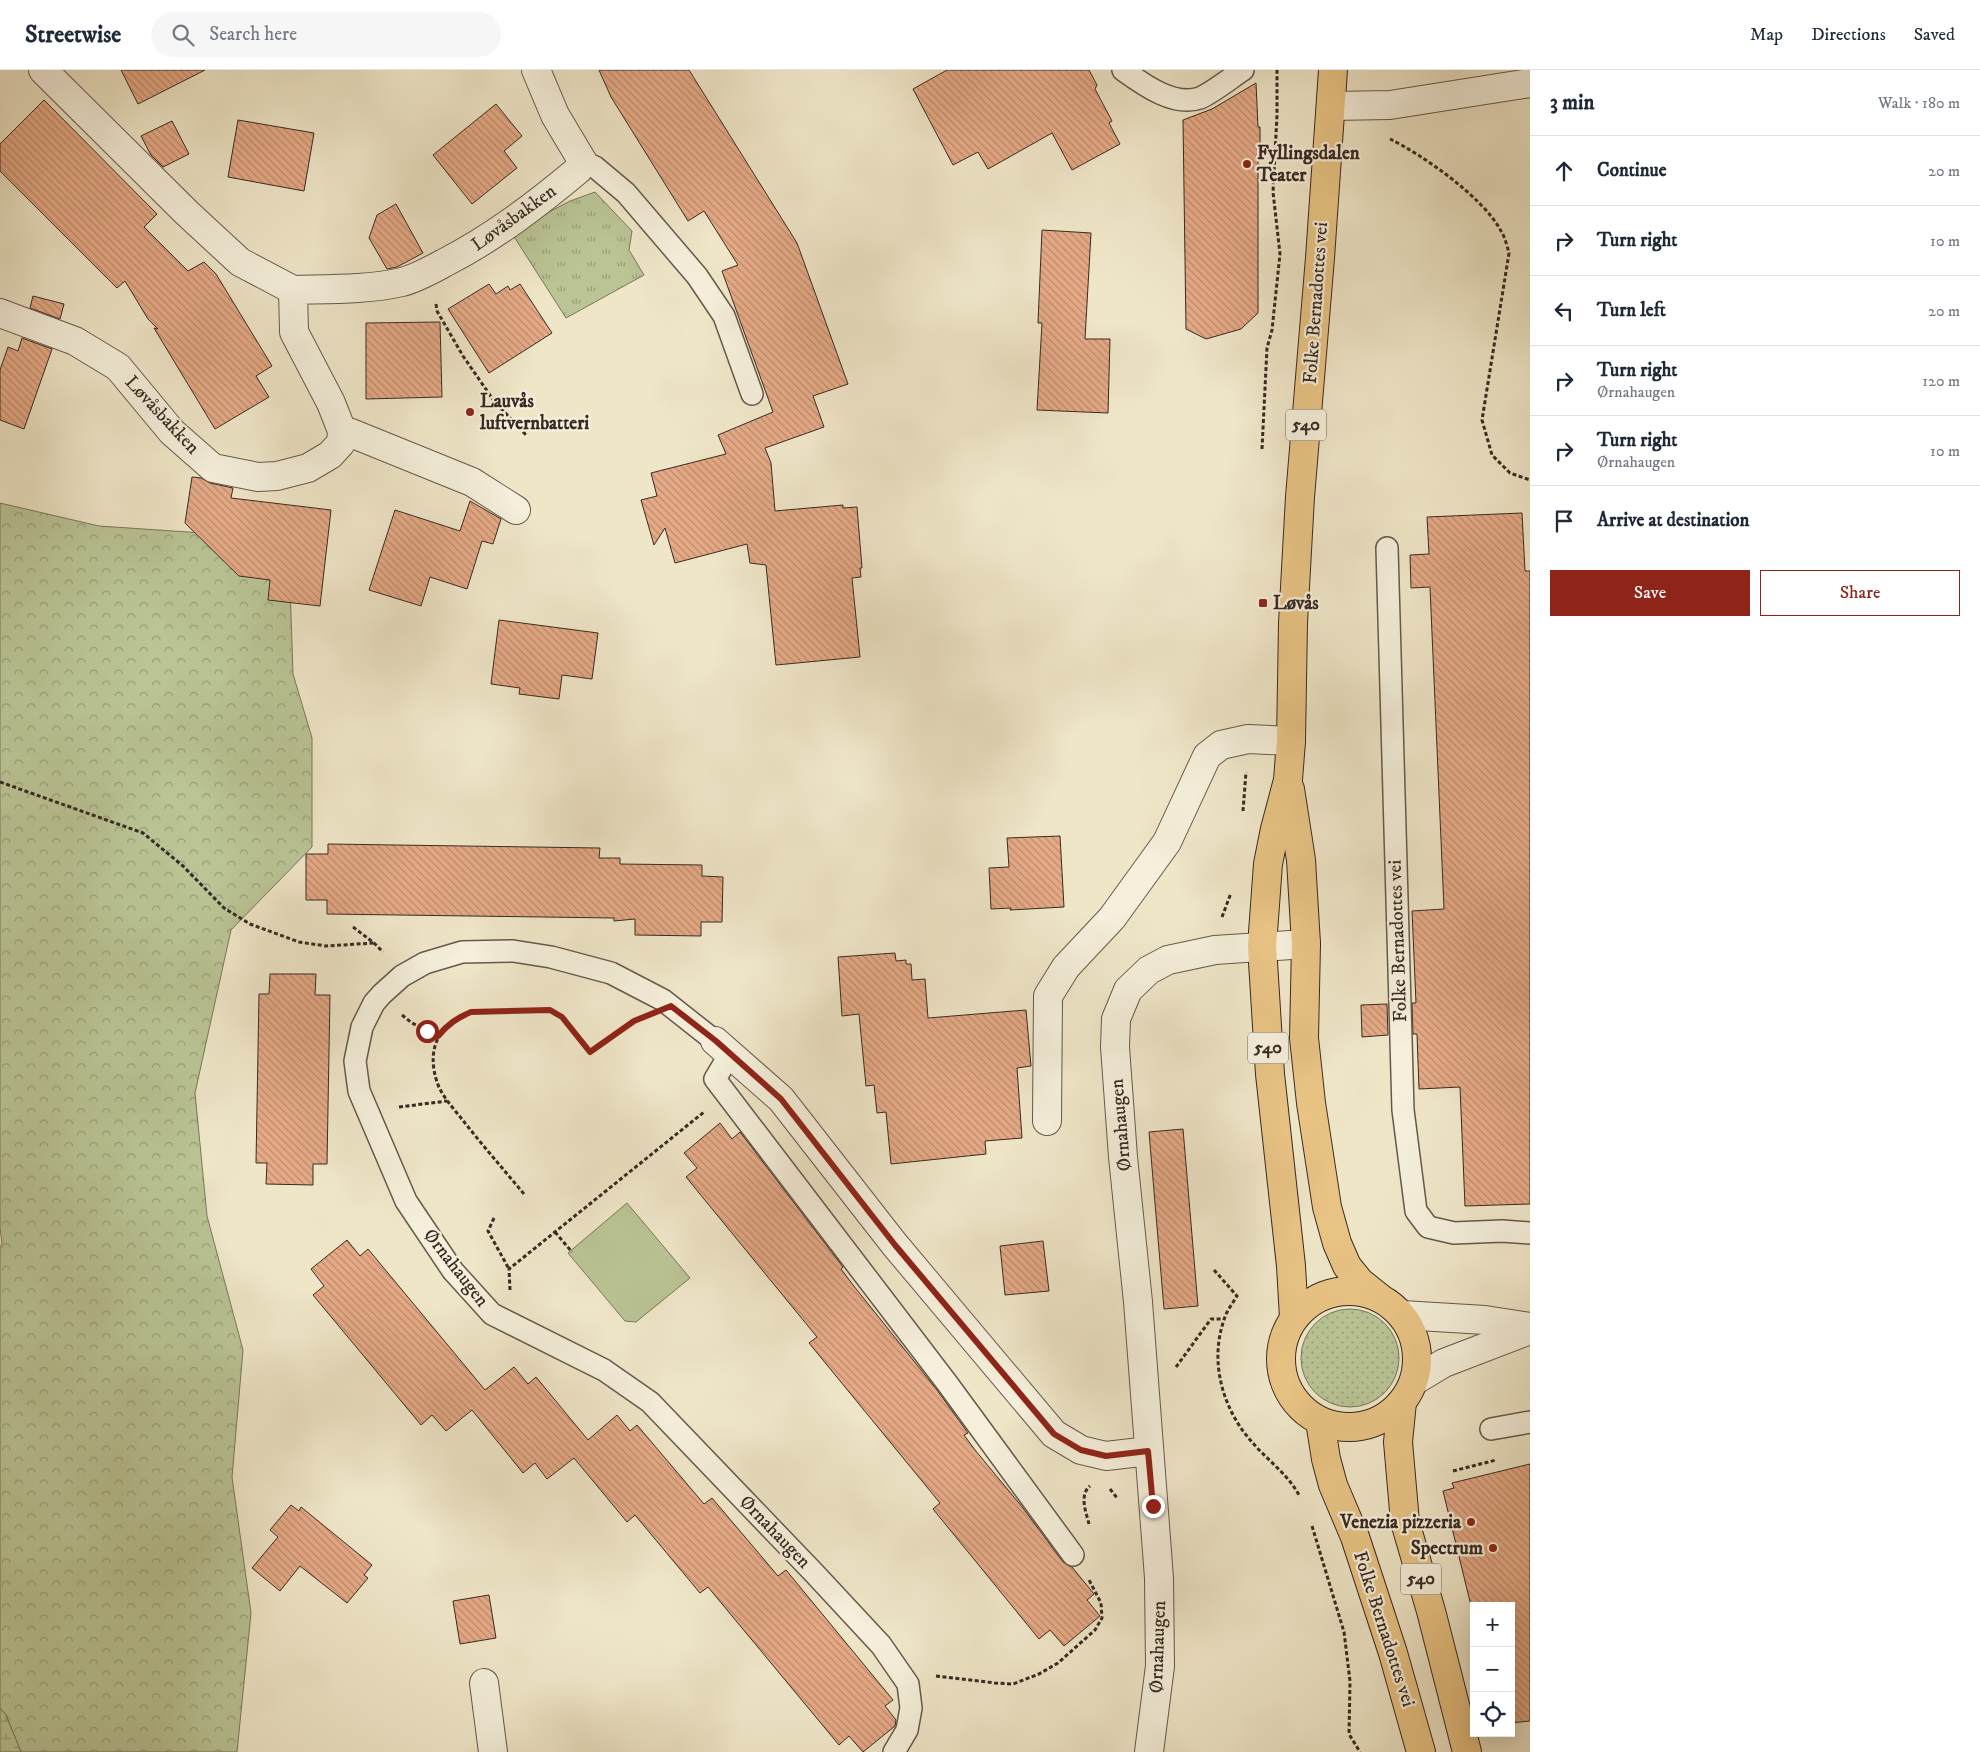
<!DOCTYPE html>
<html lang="en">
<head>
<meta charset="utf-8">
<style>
	body { margin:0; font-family:"IM FELL DW Pica",serif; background:#f6f6f7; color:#1f2937 }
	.controls { position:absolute; right:15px; bottom:15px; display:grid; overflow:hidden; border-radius:0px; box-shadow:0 5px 20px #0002 }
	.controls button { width:45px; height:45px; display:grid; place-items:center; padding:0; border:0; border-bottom:1px solid #e0e1e3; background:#fff; color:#1f2937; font:25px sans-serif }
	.stop { position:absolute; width:15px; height:15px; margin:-11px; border:4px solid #8f2418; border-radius:50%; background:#fff }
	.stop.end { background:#8f2418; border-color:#fff; box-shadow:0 1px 5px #0008 }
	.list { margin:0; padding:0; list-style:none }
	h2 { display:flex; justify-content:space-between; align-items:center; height:65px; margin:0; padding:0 20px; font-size:21px }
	h2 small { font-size:16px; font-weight:400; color:#747a83 }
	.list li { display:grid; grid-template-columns:32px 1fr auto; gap:15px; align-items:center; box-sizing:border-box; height:70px; padding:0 20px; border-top:1px solid #e0e1e3 }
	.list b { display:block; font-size:19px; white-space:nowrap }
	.list p { margin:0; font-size:16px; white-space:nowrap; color:#747a83 }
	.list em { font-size:16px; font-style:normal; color:#747a83 }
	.actions { display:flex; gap:10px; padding:15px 20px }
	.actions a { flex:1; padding:11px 0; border:1px solid #8f2418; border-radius:0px; text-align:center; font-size:18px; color:#8f2418 }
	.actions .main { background:#8f2418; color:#fff }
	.icon { flex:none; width:28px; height:28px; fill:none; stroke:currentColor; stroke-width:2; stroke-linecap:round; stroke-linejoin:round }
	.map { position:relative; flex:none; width:1530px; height:1682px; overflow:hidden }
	header { display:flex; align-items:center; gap:30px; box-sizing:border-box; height:70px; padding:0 25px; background:#fff; border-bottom:1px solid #e0e1e3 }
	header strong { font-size:24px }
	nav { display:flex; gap:28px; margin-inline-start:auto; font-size:18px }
	.search { width:350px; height:45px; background:#f6f6f7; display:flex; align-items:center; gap:12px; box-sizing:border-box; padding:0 18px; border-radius:28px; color:#747a83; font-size:19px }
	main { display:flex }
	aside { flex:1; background:#fff }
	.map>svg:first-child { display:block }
</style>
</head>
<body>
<header>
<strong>Streetwise</strong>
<div class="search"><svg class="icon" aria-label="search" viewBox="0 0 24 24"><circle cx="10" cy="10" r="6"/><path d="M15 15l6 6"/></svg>Search here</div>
<nav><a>Map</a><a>Directions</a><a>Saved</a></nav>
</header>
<main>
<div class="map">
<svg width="1530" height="1682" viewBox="0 0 1530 1682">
	<defs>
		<pattern id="grass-dots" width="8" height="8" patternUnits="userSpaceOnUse" patternTransform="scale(1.25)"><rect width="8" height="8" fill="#bac495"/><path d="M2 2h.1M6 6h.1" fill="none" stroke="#989f79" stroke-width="1.8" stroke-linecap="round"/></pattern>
		<pattern id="forest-crowns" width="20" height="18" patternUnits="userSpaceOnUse" patternTransform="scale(1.25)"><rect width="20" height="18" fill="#bac495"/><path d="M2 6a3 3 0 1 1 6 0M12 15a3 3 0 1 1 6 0" fill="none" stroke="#989f79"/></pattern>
		<pattern id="wetland-marsh" width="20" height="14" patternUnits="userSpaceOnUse" patternTransform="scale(1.25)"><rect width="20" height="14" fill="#bac495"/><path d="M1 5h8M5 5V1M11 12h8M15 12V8" fill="none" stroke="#989f79"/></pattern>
		<pattern id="park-tufts" width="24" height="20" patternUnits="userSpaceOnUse" patternTransform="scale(1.25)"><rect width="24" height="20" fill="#bac495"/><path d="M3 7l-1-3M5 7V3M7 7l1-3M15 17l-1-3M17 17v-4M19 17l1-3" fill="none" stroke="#989f79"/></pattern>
		<pattern id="building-back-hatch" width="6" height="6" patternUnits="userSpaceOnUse" patternTransform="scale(1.25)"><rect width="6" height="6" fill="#e6aa86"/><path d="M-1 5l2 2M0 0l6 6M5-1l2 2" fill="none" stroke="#bb8b6d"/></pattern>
	</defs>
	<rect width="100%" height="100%" fill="#efe6c8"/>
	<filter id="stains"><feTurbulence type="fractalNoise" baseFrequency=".004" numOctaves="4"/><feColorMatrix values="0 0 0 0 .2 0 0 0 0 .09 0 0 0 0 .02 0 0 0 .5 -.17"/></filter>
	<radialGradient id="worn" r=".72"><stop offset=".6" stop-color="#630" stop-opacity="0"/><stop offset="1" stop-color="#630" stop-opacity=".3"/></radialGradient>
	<circle fill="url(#grass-dots)" stroke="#78775c" cx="1350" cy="1288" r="49"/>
	<polygon fill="url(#forest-crowns)" stroke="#78775c" points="0,433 99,456 262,467 289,485 293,604 312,668 312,777 231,860 195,1023 207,1146 243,1280 232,1407 251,1543 237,1682 21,1682 6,1645 0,1638 0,1178 2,1173 0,1158"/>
	<polygon fill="url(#wetland-marsh)" stroke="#78775c" points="0,1638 6,1645 21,1682 0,1682"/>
	<polygon fill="url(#park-tufts)" stroke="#78775c" points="595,122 632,161 629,180 644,205 566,248 511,162 570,131"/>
	<polygon fill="#bac495" stroke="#78775c" points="627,1133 690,1208 636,1252 625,1251 568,1183"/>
	<g fill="url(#building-back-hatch)" stroke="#372a23">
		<polygon points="121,0 205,0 138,34"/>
		<polygon points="599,0 689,0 797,173 848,314 813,326 824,357 765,378 771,393 775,441 843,435 843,438 857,437 862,498 860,498 861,507 852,508 860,587 776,595 766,495 750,493 747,474 675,493 665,458 654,475 641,430 657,426 651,403 726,384 718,365 773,342 722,201 738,195 704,141 688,151 611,27"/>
		<polygon points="947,0 1089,0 1097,15 1095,19 1112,51 1109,53 1120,74 1072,100 1052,63 988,99 978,82 953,95 913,19"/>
		<polygon points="1256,13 1258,57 1260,57 1260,84 1258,85 1258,243 1241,259 1206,269 1186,259 1183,50 1212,39"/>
		<polygon points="44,30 157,144 144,157 188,201 204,192 216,204 272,296 256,306 269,327 215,359 154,258 158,259 148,249 125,211 117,218 0,101 0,74"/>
		<polygon points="496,34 522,66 504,81 517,98 472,134 433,85"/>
		<polygon points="238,50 314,63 304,121 228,107"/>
		<polygon points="172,51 189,84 163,97 151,85 141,66"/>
		<polygon points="396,134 423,183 397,197 387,199 369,168 377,145"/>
		<polygon points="1042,160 1091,163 1085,269 1110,269 1108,343 1037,340 1042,253 1038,253"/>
		<polygon points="489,214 496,224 508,216 510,220 520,214 552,263 489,303 448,239"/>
		<polygon points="33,226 64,234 60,249 30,238"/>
		<polygon points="440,252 442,327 366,329 366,253"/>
		<polygon points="22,268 52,279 24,359 0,350 0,300 8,277 18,281"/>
		<polygon points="192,407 201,408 210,413 233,418 231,428 331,440 320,536 268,530 270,510 239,506 185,453"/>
		<polygon points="470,431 501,449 493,474 482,471 467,519 430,507 421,536 369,520 395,440 460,461"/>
		<polygon points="1522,443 1525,501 1530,501 1530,1134 1465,1136 1460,1017 1419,1019 1417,964 1413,964 1412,933 1416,933 1412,841 1444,839 1430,517 1411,518 1410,485 1429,484 1427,447"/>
		<polygon points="499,550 598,563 592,609 562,605 559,629 519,624 520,618 491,614"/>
		<polygon points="1060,766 1064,837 1010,840 1011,838 991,839 989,798 1009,797 1007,768"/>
		<polygon points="328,774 600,778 599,788 620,788 620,794 702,795 702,806 723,807 722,852 701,852 701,866 635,865 635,849 614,851 614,848 327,844 327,830 306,830 306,784 328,784"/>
		<polygon points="895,883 896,891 906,890 906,894 911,894 912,910 925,909 928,948 1026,940 1031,996 1017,998 1022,1068 985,1071 986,1084 891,1094 886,1042 877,1043 874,1015 866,1016 859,944 842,946 838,887"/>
		<polygon points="270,904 316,904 315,925 330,925 327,1094 313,1094 313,1115 266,1114 267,1093 256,1093 259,924 269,924"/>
		<polygon points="1387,934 1388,965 1362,967 1361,935"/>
		<polygon points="720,1053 732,1069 740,1062 843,1197 841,1199 853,1215 937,1320 968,1363 964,1365 975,1380 1023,1438 1063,1492 1072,1497 1094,1524 1087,1530 1100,1546 1064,1576 1050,1560 1039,1569 933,1439 940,1433 809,1273 817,1267 686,1107 697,1098 684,1083"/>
		<polygon points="1183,1059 1198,1236 1164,1239 1149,1062"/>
		<polygon points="347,1170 360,1186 368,1179 485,1320 514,1297 528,1314 536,1307 588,1370 617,1345 630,1361 637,1355 704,1434 712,1428 778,1506 786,1500 893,1630 885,1636 896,1650 895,1656 863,1682 849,1666 839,1675 708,1517 700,1523 635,1445 627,1452 574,1388 547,1409 535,1393 523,1403 472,1340 446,1361 432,1345 421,1355 313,1225 324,1216 311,1199"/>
		<polygon points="1043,1171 1049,1221 1005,1225 1000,1176"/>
		<polygon points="1530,1394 1530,1651 1511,1653 1511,1536 1474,1536 1474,1548 1443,1421 1454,1418 1452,1413"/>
		<polygon points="291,1435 299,1441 301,1437 372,1495 364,1505 368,1508 347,1533 300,1496 280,1521 252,1498 278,1467 270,1460"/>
		<polygon points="489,1525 496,1568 460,1574 453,1531"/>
	</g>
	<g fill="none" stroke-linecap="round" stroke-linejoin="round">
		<defs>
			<g id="lane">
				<path d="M1123 0C1144 15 1174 37 1200 28 1212 23 1232 7 1243 0"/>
				<polyline points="583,92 595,97 626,123 697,206 724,246 752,324"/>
				<polyline points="1387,478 1403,1040 1416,1141 1428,1157 1454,1163 1502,1161 1530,1163"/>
				<polyline points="715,971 663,930 611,903 551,887 513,881 462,882 425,893 402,906 382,924 374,933 362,957 355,991 359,1021 406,1131 453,1201 492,1244 604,1300 650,1332 815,1504 881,1575 908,1614 911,1638 907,1660 894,1682"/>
				<polyline points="730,984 715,1009 947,1313 1073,1485"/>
				<polyline points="1491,1359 1530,1352"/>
			</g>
			<g id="street">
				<polyline points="43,0 187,143 240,192 293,220"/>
				<polyline points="1331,36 1390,35 1530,13"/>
				<path d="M0 243 75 271 118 297 172 362 213 398 258 407 277 406 308 398 330 385 341 373 342 361 331 333 294 262 293 220C329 219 367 220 402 212 417 208 431 200 444 193 493 168 536 135 578 100L583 92 555 45 536 0"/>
				<polyline points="342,361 351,363 472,412 516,440"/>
				<polyline points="715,971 781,1029 895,1175 1054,1364 1081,1380 1106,1386 1149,1381"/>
				<polyline points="1047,1051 1048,926 1066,897 1112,848 1167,772 1207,686 1221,675 1248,669 1291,671"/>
				<polyline points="1402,1245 1485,1250 1530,1257"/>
				<polyline points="1414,1311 1444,1293 1530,1260"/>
				<polyline points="484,1613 493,1682"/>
				<polyline points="1149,1682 1160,1596 1159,1508 1138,1232 1123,1087 1115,977 1116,949 1128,920 1149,900 1168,890 1215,880 1306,874"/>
			</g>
			<g id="primary">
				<polyline points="1290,719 1301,790 1306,874 1304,968 1311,1033 1327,1137 1337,1173 1347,1196 1360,1212 1380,1228"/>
				<circle cx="1349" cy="1289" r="68"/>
				<polyline points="1294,1248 1291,1196 1270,1004 1262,876 1268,794 1275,759 1288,710 1291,671 1293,553 1300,427 1320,188 1333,0"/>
				<polyline points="1402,1332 1398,1372 1405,1452 1431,1541 1467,1682"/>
				<polyline points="1320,1351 1326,1389 1333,1415 1355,1467 1393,1583 1421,1682"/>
			</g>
		</defs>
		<use href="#lane" stroke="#65594c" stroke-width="24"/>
		<use href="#street" stroke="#65594c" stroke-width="30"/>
		<use href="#primary" stroke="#372a23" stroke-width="30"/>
		<g stroke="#372a23" stroke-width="3" stroke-dasharray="4 2.5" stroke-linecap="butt">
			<path d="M1390 69C1423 85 1484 128 1501 161 1505 167 1507 176 1509 183L1482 350 1492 385 1510 403 1530 410"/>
			<polyline points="436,234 437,241 463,286 494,331 527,366"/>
			<polyline points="1262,379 1267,278 1272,260 1280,184 1273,122 1277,45 1277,0"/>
			<polyline points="0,712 143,763 183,796 224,838 250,854 299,872 326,876 374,873"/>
			<polyline points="1243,741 1246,702"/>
			<polyline points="1222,847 1231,823"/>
			<polyline points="353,857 374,873 383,882"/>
			<polyline points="402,945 412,953 438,966"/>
			<polyline points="399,1037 447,1031"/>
			<path d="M524 1124C504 1100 484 1077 465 1053 455 1040 442 1027 437 1012 426 978 439 954 471 942L550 940 562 947 590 982 636 950"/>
			<polyline points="494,1148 488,1161 509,1199"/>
			<polyline points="555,1162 572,1182"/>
			<path d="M1214 1200 1237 1226C1232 1234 1226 1242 1224 1250 1209 1292 1223 1340 1252 1372 1268 1391 1289 1405 1300 1427"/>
			<polyline points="510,1220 509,1199 704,1042"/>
			<polyline points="1176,1297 1211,1249 1223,1249"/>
			<polyline points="1453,1401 1496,1390"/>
			<polyline points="1110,1419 1118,1429"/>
			<path d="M1089 1454C1086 1442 1079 1425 1090 1416"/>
			<polyline points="1312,1456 1344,1562 1350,1611 1349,1664 1360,1682"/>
			<polyline points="936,1606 995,1613 1013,1614 1039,1604 1058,1593 1095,1560 1102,1548 1101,1533 1088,1508"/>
		</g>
		<use href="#lane" stroke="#f5efdb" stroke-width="21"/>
		<use href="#street" stroke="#f5efdb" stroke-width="28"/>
		<use href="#primary" stroke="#e8c384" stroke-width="28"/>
	</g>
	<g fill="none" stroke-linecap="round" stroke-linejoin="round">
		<path stroke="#8f2418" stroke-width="6" d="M427 961 438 966C448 954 457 948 471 942L550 940 562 947 590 982 634 951 671 936 716 971 781 1029 895 1175 1054 1364 1081 1380 1106 1386 1148 1381 1153 1436"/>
	</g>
	<g fill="#8f2418" stroke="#f5efdb" stroke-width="2">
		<circle cx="1247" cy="94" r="5"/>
		<circle cx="470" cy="342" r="5"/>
		<rect x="1258" y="528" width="10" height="10" rx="2.5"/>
		<circle cx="1471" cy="1452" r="5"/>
		<circle cx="1493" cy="1478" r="5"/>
	</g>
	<g text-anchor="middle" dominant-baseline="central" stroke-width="4.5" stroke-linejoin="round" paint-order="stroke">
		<g fill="#f5efdb" stroke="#70655a" stroke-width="1">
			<rect x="1286" y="339.5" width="40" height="31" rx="4"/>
			<rect x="1248" y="962.5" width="40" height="31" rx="4"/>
			<rect x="1401" y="1493.5" width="40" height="31" rx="4"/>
		</g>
		<g font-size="18" font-weight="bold" fill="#372a23">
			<text x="1306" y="355">540</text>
			<text x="1268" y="978">540</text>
			<text x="1421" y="1509">540</text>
		</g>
		<g font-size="19" font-weight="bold" fill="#372a23" stroke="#f5efdb" text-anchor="start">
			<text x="1257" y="83">Fyllingsdalen<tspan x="1257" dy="22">Teater</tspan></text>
			<text x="480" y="331">Lauvås<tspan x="480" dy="22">luftvernbatteri</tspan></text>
			<text x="1273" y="533">Løvås</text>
			<text x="1461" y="1452" text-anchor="end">Venezia pizzeria</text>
			<text x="1483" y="1478" text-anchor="end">Spectrum</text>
		</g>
		<g font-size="19" fill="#372a23" stroke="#f5efdb">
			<text transform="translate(514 148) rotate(-36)">Løvåsbakken</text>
			<text transform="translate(1316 233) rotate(-86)">Folke Bernadottes vei</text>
			<text transform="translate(162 345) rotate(47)">Løvåsbakken</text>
			<text transform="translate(1398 871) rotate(-92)">Folke Bernadottes vei</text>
			<text transform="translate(1121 1055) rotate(-95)">Ørnahaugen</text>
			<text transform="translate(456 1198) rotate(52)">Ørnahaugen</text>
			<text transform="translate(775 1462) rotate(46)">Ørnahaugen</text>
			<text transform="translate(1384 1559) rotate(72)">Folke Bernadottes vei</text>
			<text transform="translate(1158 1577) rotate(-88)">Ørnahaugen</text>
		</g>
	</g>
	<rect width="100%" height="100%" filter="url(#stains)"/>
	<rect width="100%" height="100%" fill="url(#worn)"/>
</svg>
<div class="controls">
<button>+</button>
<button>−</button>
<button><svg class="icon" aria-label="locate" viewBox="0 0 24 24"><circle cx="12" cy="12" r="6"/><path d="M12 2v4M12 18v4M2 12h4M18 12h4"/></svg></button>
</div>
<div class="stop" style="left:427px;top:961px"></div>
<div class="stop end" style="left:1153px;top:1436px"></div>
</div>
<aside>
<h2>3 min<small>Walk · 180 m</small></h2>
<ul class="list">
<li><svg class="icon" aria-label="ahead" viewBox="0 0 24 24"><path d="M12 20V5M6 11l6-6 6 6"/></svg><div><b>Continue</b></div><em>20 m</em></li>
<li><svg class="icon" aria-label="right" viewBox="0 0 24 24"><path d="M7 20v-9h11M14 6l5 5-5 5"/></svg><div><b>Turn right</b></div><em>10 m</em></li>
<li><svg class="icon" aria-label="left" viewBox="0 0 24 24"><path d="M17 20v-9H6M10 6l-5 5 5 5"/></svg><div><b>Turn left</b></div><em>20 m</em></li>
<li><svg class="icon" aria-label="right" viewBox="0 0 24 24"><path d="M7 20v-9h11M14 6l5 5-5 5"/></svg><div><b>Turn right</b><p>Ørnahaugen</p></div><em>120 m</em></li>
<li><svg class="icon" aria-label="right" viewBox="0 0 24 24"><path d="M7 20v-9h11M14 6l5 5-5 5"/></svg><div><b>Turn right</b><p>Ørnahaugen</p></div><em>10 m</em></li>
<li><svg class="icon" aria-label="arrive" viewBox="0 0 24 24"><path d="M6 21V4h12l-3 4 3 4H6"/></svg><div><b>Arrive at destination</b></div></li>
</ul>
<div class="actions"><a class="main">Save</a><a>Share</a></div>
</aside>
</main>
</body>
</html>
